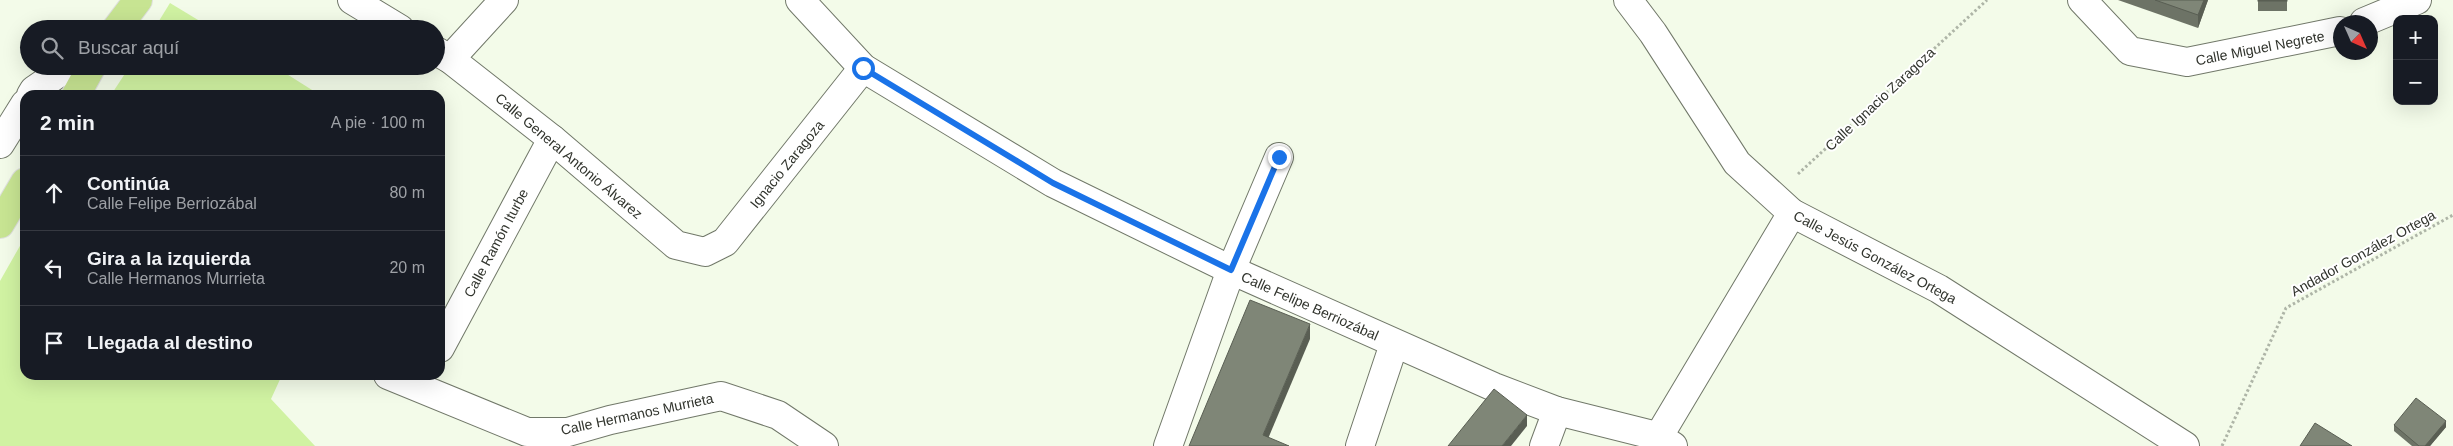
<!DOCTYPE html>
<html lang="es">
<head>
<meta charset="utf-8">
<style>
	body { margin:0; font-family:Arial,sans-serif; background:#20242c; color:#f1f3f6 }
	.controls { position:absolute; right:15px; top:15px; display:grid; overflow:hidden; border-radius:10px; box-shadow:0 5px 20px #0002 }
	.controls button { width:45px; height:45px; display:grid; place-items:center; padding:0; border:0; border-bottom:1px solid #363941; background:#171b24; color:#f1f3f6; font:25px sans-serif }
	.compass { position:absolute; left:2333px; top:15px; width:45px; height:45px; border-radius:50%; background:#171b24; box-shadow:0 5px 20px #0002; rotate:135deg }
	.stop { position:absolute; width:15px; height:15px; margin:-11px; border:4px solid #1a73e8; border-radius:50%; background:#fff }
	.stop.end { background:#1a73e8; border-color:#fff; box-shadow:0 1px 5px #0008 }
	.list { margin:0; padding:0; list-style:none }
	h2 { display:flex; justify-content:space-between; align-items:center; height:65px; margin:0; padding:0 20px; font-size:21px }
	h2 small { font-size:16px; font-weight:400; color:#9ea1a6 }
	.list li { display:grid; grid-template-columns:32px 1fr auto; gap:15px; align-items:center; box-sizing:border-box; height:75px; padding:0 20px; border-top:1px solid #363941 }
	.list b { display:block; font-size:19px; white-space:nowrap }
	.list p { margin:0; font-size:16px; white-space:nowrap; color:#9ea1a6 }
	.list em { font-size:16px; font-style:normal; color:#9ea1a6 }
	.icon { flex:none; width:28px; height:28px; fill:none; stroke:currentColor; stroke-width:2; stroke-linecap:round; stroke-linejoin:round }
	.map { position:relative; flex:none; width:2453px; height:446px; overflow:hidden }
	.search { position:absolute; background:#171b24; box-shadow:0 5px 20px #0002; left:20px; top:20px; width:425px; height:55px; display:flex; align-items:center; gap:12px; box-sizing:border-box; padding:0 18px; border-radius:28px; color:#9ea1a6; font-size:19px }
	.panel { position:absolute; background:#171b24; box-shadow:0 5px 20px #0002; left:20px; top:90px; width:425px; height:290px; border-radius:15px }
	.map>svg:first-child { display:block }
</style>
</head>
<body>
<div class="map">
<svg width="2453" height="446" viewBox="0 0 2453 446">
	<rect width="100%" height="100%" fill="#f3fbe9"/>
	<g fill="#d0f2a2">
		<polygon points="170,3 213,29 154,29"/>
		<polygon points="130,66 274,66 320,95 111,95"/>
		<polygon points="25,237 25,375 282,375 271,399 315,446 0,446 0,281"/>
	</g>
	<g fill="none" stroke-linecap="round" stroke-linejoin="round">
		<defs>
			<g id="minor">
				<polyline points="352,0 400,29"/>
				<polyline points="800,0 863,68 1053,183 1231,270 1494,387 1557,411 1657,436 1673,446"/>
				<polyline points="1628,0 1653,33 1737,163 1792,213 1939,289 2185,446"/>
				<polyline points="2082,0 2130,51 2187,62 2340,31"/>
				<polyline points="2364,22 2417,0"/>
				<polyline points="436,51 450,59 552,139 676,245 705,252 725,242 863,68"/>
				<polyline points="450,59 504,0"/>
				<polyline points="31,95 34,90 69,66"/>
				<polyline points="0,144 25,104"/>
				<polyline points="440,348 552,139"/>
				<polyline points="388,375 527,432 568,432 610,420 721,396 778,415 824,446"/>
				<polyline points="1168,446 1231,270 1279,157"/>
				<polyline points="1360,446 1394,344"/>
				<polyline points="1544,446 1557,411"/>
				<polyline points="1653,446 1792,213"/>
			</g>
			<g id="major">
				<polyline points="116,29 138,0"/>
				<polyline points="76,95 92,66"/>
				<polyline points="0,224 25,182"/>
			</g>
		</defs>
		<use href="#minor" stroke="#717869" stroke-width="30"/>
		<use href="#major" stroke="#dedfdd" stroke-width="30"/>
		<g stroke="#aeb5a7" stroke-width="3" stroke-dasharray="2.5 2.5" stroke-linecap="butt">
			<polyline points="1798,174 1987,0"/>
			<polyline points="2222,446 2286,308 2453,215"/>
		</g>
		<use href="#minor" stroke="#fff" stroke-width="28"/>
		<use href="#major" stroke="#c7e492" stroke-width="28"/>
	</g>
	<g fill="#6d7366">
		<polygon points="2118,0 2208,0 2198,28"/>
		<rect x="2258" y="0" width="29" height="11"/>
		<polygon points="2394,425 2446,427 2430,446 2412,446 2394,431"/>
	</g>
	<g fill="#595e53">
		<polygon points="2204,0 2208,0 2198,28 2198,15"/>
		<polygon points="1310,324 1310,339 1265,446 1263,435"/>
		<polygon points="1527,415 1527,426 1511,446 1502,446"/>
		<polygon points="2446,421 2446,427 2430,446 2425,446"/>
	</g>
	<g fill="#7f8677" stroke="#595e53">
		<polygon points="2155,0 2204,0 2198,15"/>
		<rect x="2258" y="0" width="29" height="1"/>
		<polygon points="1250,300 1310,324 1263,435 1289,446 1189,446"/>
		<polygon points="1494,389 1527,415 1502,446 1448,446"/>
		<polygon points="2416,398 2446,421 2425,446 2419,446 2394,425"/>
		<polygon points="2315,423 2352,446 2300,446"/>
	</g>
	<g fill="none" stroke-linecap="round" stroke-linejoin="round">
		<polyline stroke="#1a73e8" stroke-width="6" points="863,68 1053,183 1231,270 1279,157"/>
	</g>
	<g text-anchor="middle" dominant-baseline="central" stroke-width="4" stroke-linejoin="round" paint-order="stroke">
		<g font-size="14" fill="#31342d" stroke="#fff">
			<text transform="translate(2260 48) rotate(-11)">Calle Miguel Negrete</text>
			<text transform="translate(1880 99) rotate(-43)">Calle Ignacio Zaragoza</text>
			<text transform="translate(569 156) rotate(40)">Calle General Antonio Álvarez</text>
			<text transform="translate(787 164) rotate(-51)">Ignacio Zaragoza</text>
			<text transform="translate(496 243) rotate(-62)">Calle Ramón Iturbe</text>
			<text transform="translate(2363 253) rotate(-29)">Andador González Ortega</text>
			<text transform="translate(1875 257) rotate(28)">Calle Jesús González Ortega</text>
			<text transform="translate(1310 306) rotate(24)">Calle Felipe Berriozábal</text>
			<text transform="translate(637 414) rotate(-12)">Calle Hermanos Murrieta</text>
		</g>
	</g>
</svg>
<div class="controls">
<button>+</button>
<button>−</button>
</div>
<svg class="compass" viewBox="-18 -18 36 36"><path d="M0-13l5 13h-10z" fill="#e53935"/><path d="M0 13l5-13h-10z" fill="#9ea1a6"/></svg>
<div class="stop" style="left:863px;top:68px"></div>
<div class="stop end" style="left:1279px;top:157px"></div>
<div class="search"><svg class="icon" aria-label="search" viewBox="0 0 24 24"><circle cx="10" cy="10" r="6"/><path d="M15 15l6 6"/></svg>Buscar aquí</div>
<section class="panel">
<h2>2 min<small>A pie · 100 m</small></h2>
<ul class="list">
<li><svg class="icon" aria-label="ahead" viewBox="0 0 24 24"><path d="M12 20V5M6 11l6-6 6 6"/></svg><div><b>Continúa</b><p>Calle Felipe Berriozábal</p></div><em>80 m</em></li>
<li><svg class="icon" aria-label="left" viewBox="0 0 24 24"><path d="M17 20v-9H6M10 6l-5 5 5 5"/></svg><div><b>Gira a la izquierda</b><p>Calle Hermanos Murrieta</p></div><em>20 m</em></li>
<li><svg class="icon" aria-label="arrive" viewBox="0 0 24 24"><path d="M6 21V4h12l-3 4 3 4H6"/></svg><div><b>Llegada al destino</b></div></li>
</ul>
</section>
</div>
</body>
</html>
